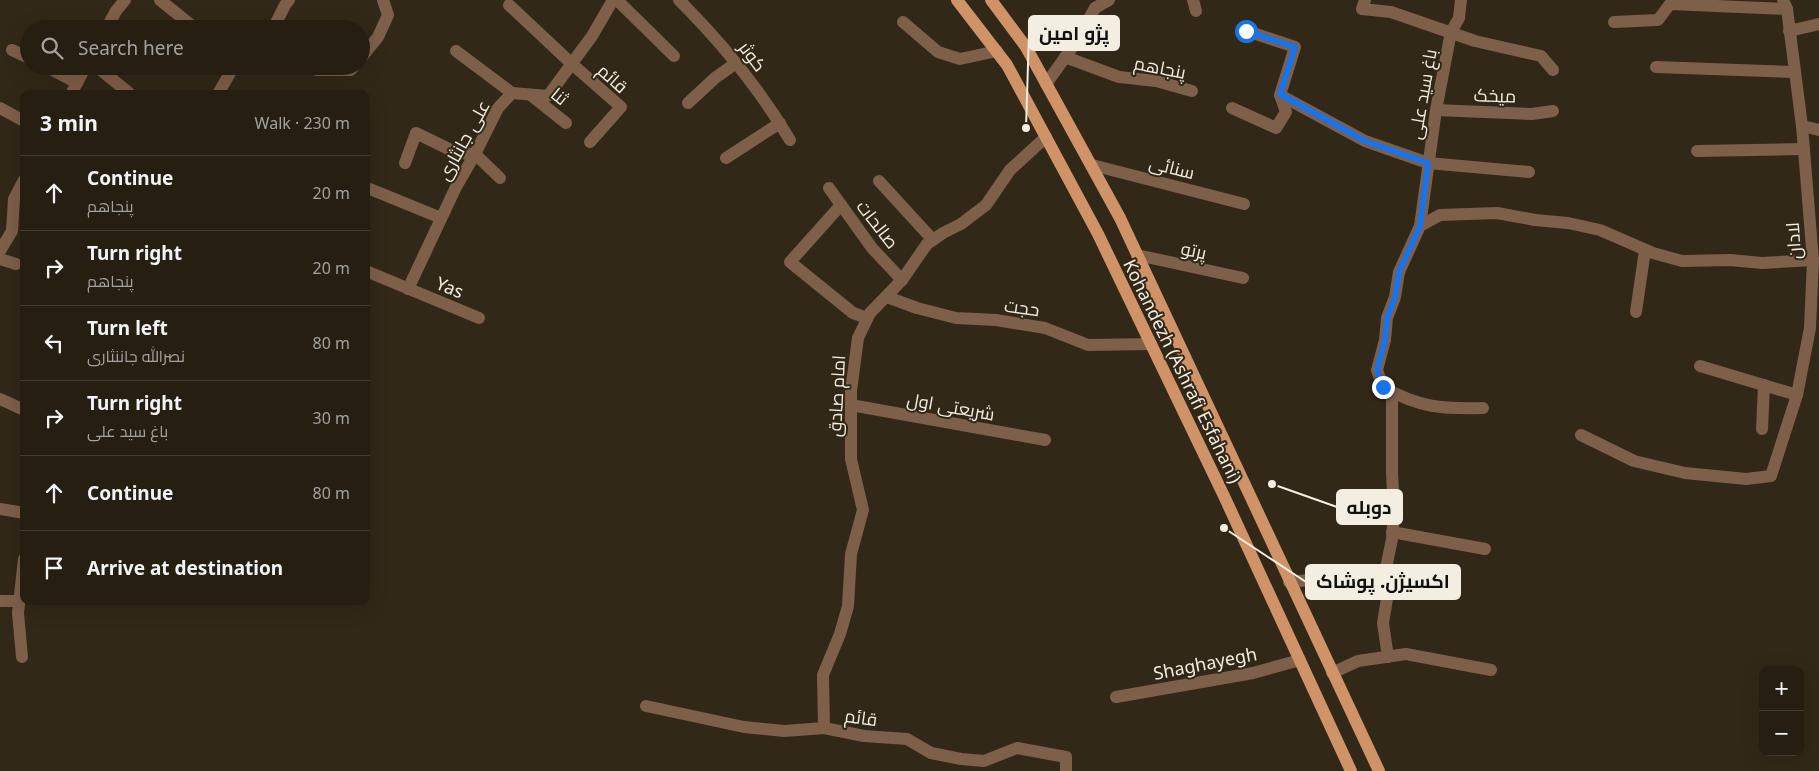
<!DOCTYPE html>
<html lang="en">
<head>
<meta charset="utf-8">
<style>
	body { margin:0; font-family:"Noto Sans",Cairo,sans-serif; background:#2d271a; color:#f1f3f6 }
	.controls { position:absolute; right:15px; bottom:15px; display:grid; overflow:hidden; border-radius:10px; box-shadow:0 5px 20px #0002 }
	.controls button { width:45px; height:45px; display:grid; place-items:center; padding:0; border:0; border-bottom:1px solid #423c31; background:#251e11; color:#f1f3f6; font:25px sans-serif }
	.stop { position:absolute; width:15px; height:15px; margin:-11px; border:4px solid #1a73e8; border-radius:50%; background:#fff }
	.stop.end { background:#1a73e8; border-color:#fff; box-shadow:0 1px 5px #0008 }
	.list { margin:0; padding:0; list-style:none }
	h2 { display:flex; justify-content:space-between; align-items:center; height:65px; margin:0; padding:0 20px; font-size:21px }
	h2 small { font-size:16px; font-weight:400; color:#a3a29f }
	.list li { display:grid; grid-template-columns:32px 1fr auto; gap:15px; align-items:center; box-sizing:border-box; height:75px; padding:0 20px; border-top:1px solid #423c31 }
	.list b { display:block; font-size:19px; white-space:nowrap }
	.list p { margin:0; font-size:16px; white-space:nowrap; color:#a3a29f }
	.list em { font-size:16px; font-style:normal; color:#a3a29f }
	.icon { flex:none; width:28px; height:28px; fill:none; stroke:currentColor; stroke-width:2; stroke-linecap:round; stroke-linejoin:round }
	.map { position:relative; flex:none; width:1819px; height:771px; overflow:hidden }
	.search { position:absolute; background:#251e11; box-shadow:0 5px 20px #0002; left:20px; top:20px; width:350px; height:55px; display:flex; align-items:center; gap:12px; box-sizing:border-box; padding:0 18px; border-radius:28px; color:#a3a29f; font-size:19px }
	.panel { position:absolute; background:#251e11; box-shadow:0 5px 20px #0002; left:20px; top:90px; width:350px; height:515px; border-radius:10px }
	.map>svg:first-child { display:block }
</style>
</head>
<body>
<div class="map">
<svg width="1819" height="771" viewBox="0 0 1819 771">
	<rect width="100%" height="100%" fill="#312817"/>
	<g fill="none" stroke-linecap="round" stroke-linejoin="round">
		<g stroke="#7d5f4a" stroke-width="12">
			<polyline points="160,0 196,29"/>
			<polyline points="617,0 674,56"/>
			<path d="M679 0C721 42 759 88 790 140"/>
			<polyline points="1193,0 1196,11"/>
			<polyline points="1365,0 1362,9 1391,12 1475,41 1541,56 1553,70"/>
			<polyline points="509,5 572,64 621,107 590,142"/>
			<polyline points="903,22 938,52 960,59 997,51"/>
			<polyline points="1614,22 1658,20 1670,4 1787,9"/>
			<polyline points="106,29 116,11 125,0"/>
			<polyline points="273,29 285,5 289,0"/>
			<polyline points="1789,31 1819,24"/>
			<polyline points="12,50 29,58"/>
			<polyline points="456,51 512,93"/>
			<polyline points="1065,57 1119,77 1156,81 1192,91"/>
			<polyline points="361,58 378,37 388,15 383,0"/>
			<polyline points="45,66 77,83"/>
			<polyline points="96,66 129,93"/>
			<polyline points="308,66 317,70 351,70 354,66"/>
			<polyline points="1656,67 1795,72"/>
			<polyline points="1046,84 1074,45 1095,8 1109,0"/>
			<polyline points="71,94 86,66"/>
			<polyline points="218,94 234,66"/>
			<polyline points="1280,95 1365,141 1428,163 1529,172"/>
			<polyline points="532,96 566,123"/>
			<polyline points="688,103 715,78 736,63"/>
			<polyline points="0,108 24,121"/>
			<polyline points="1232,108 1276,128 1286,112 1280,95 1295,47 1247,31"/>
			<polyline points="1436,110 1532,114 1553,111"/>
			<polyline points="1802,126 1819,130"/>
			<polyline points="1697,151 1804,149"/>
			<polyline points="726,158 780,123"/>
			<polyline points="405,163 416,133 457,153 475,154 500,178"/>
			<polyline points="1092,165 1244,204"/>
			<polyline points="879,181 933,240"/>
			<polyline points="829,188 872,248 902,280"/>
			<polyline points="370,189 441,218"/>
			<polyline points="841,205 790,262 853,313 867,318"/>
			<polyline points="1420,226 1436,110 1451,32 1459,18 1461,0"/>
			<polyline points="0,251 12,231 14,199 24,180"/>
			<polyline points="1137,255 1243,278"/>
			<polyline points="0,259 16,264"/>
			<polyline points="366,271 479,318"/>
			<polyline points="408,289 456,187 475,154 498,108 512,93 548,96 592,36 613,0"/>
			<polyline points="887,297 917,308 956,318 996,320 1045,328 1088,345 1151,344"/>
			<polyline points="1636,312 1645,250"/>
			<polyline points="1700,366 1797,395"/>
			<polyline points="0,399 24,410"/>
			<polyline points="851,405 1045,440"/>
			<path d="M1483 408C1442 409 1420 408 1383 387L1377 370 1385 340 1387 318 1395 297 1399 272 1420 226 1440 215 1497 213 1535 220 1568 223 1600 230 1653 253 1682 261 1730 260 1762 263 1813 260"/>
			<polyline points="1762,429 1764,385"/>
			<polyline points="1581,435 1634,461 1685,473 1746,479 1771,476 1797,395 1810,328 1813,260 1802,126 1787,9 1783,0"/>
			<polyline points="0,509 24,513"/>
			<polyline points="1392,532 1485,549"/>
			<polyline points="1289,582 1385,573"/>
			<polyline points="0,601 20,601"/>
			<polyline points="22,657 18,613 24,559"/>
			<polyline points="1388,657 1383,623 1387,599 1385,573 1392,539 1394,512 1392,472 1392,392"/>
			<polyline points="1332,673 1358,661 1406,654 1491,670"/>
			<polyline points="1116,697 1253,673 1300,660"/>
			<polyline points="646,706 744,727 784,731 824,728 864,736 907,739 931,753 961,759 984,761 1017,748 1066,757 1066,771"/>
			<polyline points="824,728 823,675 840,634 848,606 851,554 863,510 851,459 851,391 858,338 870,313 902,280 927,244 943,233 961,224 986,205 1010,170 1046,137"/>
		</g>
		<g stroke="#d09367" stroke-width="12">
			<polyline points="957,0 1007,65 1098,234 1224,496 1351,771"/>
			<polyline points="991,0 1026,47 1120,218 1379,771"/>
		</g>
	</g>
	<g fill="none" stroke-linecap="round" stroke-linejoin="round">
		<polyline stroke="#1a73e8" stroke-width="6" points="1246,31 1295,47 1280,94 1365,141 1428,163 1420,226 1399,272 1395,297 1387,318 1385,340 1377,370 1383,387"/>
	</g>
	<g text-anchor="middle" dominant-baseline="central" stroke-width="4" stroke-linejoin="round" paint-order="stroke">
		<g font-size="18" fill="#f3ede2" stroke="#312817">
			<text transform="translate(753 56) rotate(53)">کوثر</text>
			<text transform="translate(1160 67) rotate(11)">پنجاهم</text>
			<text transform="translate(613 78) rotate(42)">قائم</text>
			<text transform="translate(1422 94) rotate(-80)">باغ سید علی</text>
			<text transform="translate(1495 95) rotate(2)">میخک</text>
			<text transform="translate(560 96) rotate(39)">ثنا</text>
			<text transform="translate(463 140) rotate(-61)">علی جانثاری</text>
			<text transform="translate(1172 167) rotate(14)">سنائی</text>
			<text transform="translate(878 224) rotate(52)">صالحات</text>
			<text transform="translate(1793 241) rotate(-94)">لادان</text>
			<text transform="translate(1194 250) rotate(12)">پرتو</text>
			<text transform="translate(450 287) rotate(22)">Yas</text>
			<text transform="translate(1022 307) rotate(8)">حجت</text>
			<text transform="translate(1183 371) rotate(64)">Kohandezh (Ashrafi Esfahani)</text>
			<text transform="translate(836 396) rotate(-87)">امام صادق</text>
			<text transform="translate(951 406) rotate(10)">شریعتی اول</text>
			<text transform="translate(1205 663) rotate(-11)">Shaghayegh</text>
			<text transform="translate(861 717) rotate(8)">قائم</text>
		</g>
	</g>
	<path fill="none" stroke="#f3ede2" stroke-width="2" d="M1026 128L1029 33M1272 484L1337 507M1224 528L1306 582"/>
	<g fill="#f3ede2" stroke="#312817" stroke-width="2">
		<circle cx="1026" cy="128" r="5"/>
		<circle cx="1272" cy="484" r="5"/>
		<circle cx="1224" cy="528" r="5"/>
	</g>
	<g fill="#f3ede2" stroke="#f3ede2" stroke-width="2">
		<rect x="1029" y="16" width="90" height="34" rx="5"/>
		<rect x="1337" y="490" width="65" height="34" rx="5"/>
		<rect x="1306" y="565" width="154" height="34" rx="5"/>
	</g>
	<g font-size="19" text-anchor="middle" font-weight="bold" fill="#111">
		<text x="1074" y="40">پژو امین</text>
		<text x="1369" y="514">دوبله</text>
		<text x="1383" y="588">اکسیژن. پوشاک</text>
	</g>
</svg>
<div class="controls">
<button>+</button>
<button>−</button>
</div>
<div class="stop" style="left:1246px;top:31px"></div>
<div class="stop end" style="left:1383px;top:387px"></div>
<div class="search"><svg class="icon" aria-label="search" viewBox="0 0 24 24"><circle cx="10" cy="10" r="6"/><path d="M15 15l6 6"/></svg>Search here</div>
<section class="panel">
<h2>3 min<small>Walk · 230 m</small></h2>
<ul class="list">
<li><svg class="icon" aria-label="ahead" viewBox="0 0 24 24"><path d="M12 20V5M6 11l6-6 6 6"/></svg><div><b>Continue</b><p>پنجاهم</p></div><em>20 m</em></li>
<li><svg class="icon" aria-label="right" viewBox="0 0 24 24"><path d="M7 20v-9h11M14 6l5 5-5 5"/></svg><div><b>Turn right</b><p>پنجاهم</p></div><em>20 m</em></li>
<li><svg class="icon" aria-label="left" viewBox="0 0 24 24"><path d="M17 20v-9H6M10 6l-5 5 5 5"/></svg><div><b>Turn left</b><p>نصرالله جاننثاری</p></div><em>80 m</em></li>
<li><svg class="icon" aria-label="right" viewBox="0 0 24 24"><path d="M7 20v-9h11M14 6l5 5-5 5"/></svg><div><b>Turn right</b><p>باغ سید علی</p></div><em>30 m</em></li>
<li><svg class="icon" aria-label="ahead" viewBox="0 0 24 24"><path d="M12 20V5M6 11l6-6 6 6"/></svg><div><b>Continue</b></div><em>80 m</em></li>
<li><svg class="icon" aria-label="arrive" viewBox="0 0 24 24"><path d="M6 21V4h12l-3 4 3 4H6"/></svg><div><b>Arrive at destination</b></div></li>
</ul>
</section>
</div>
</body>
</html>
